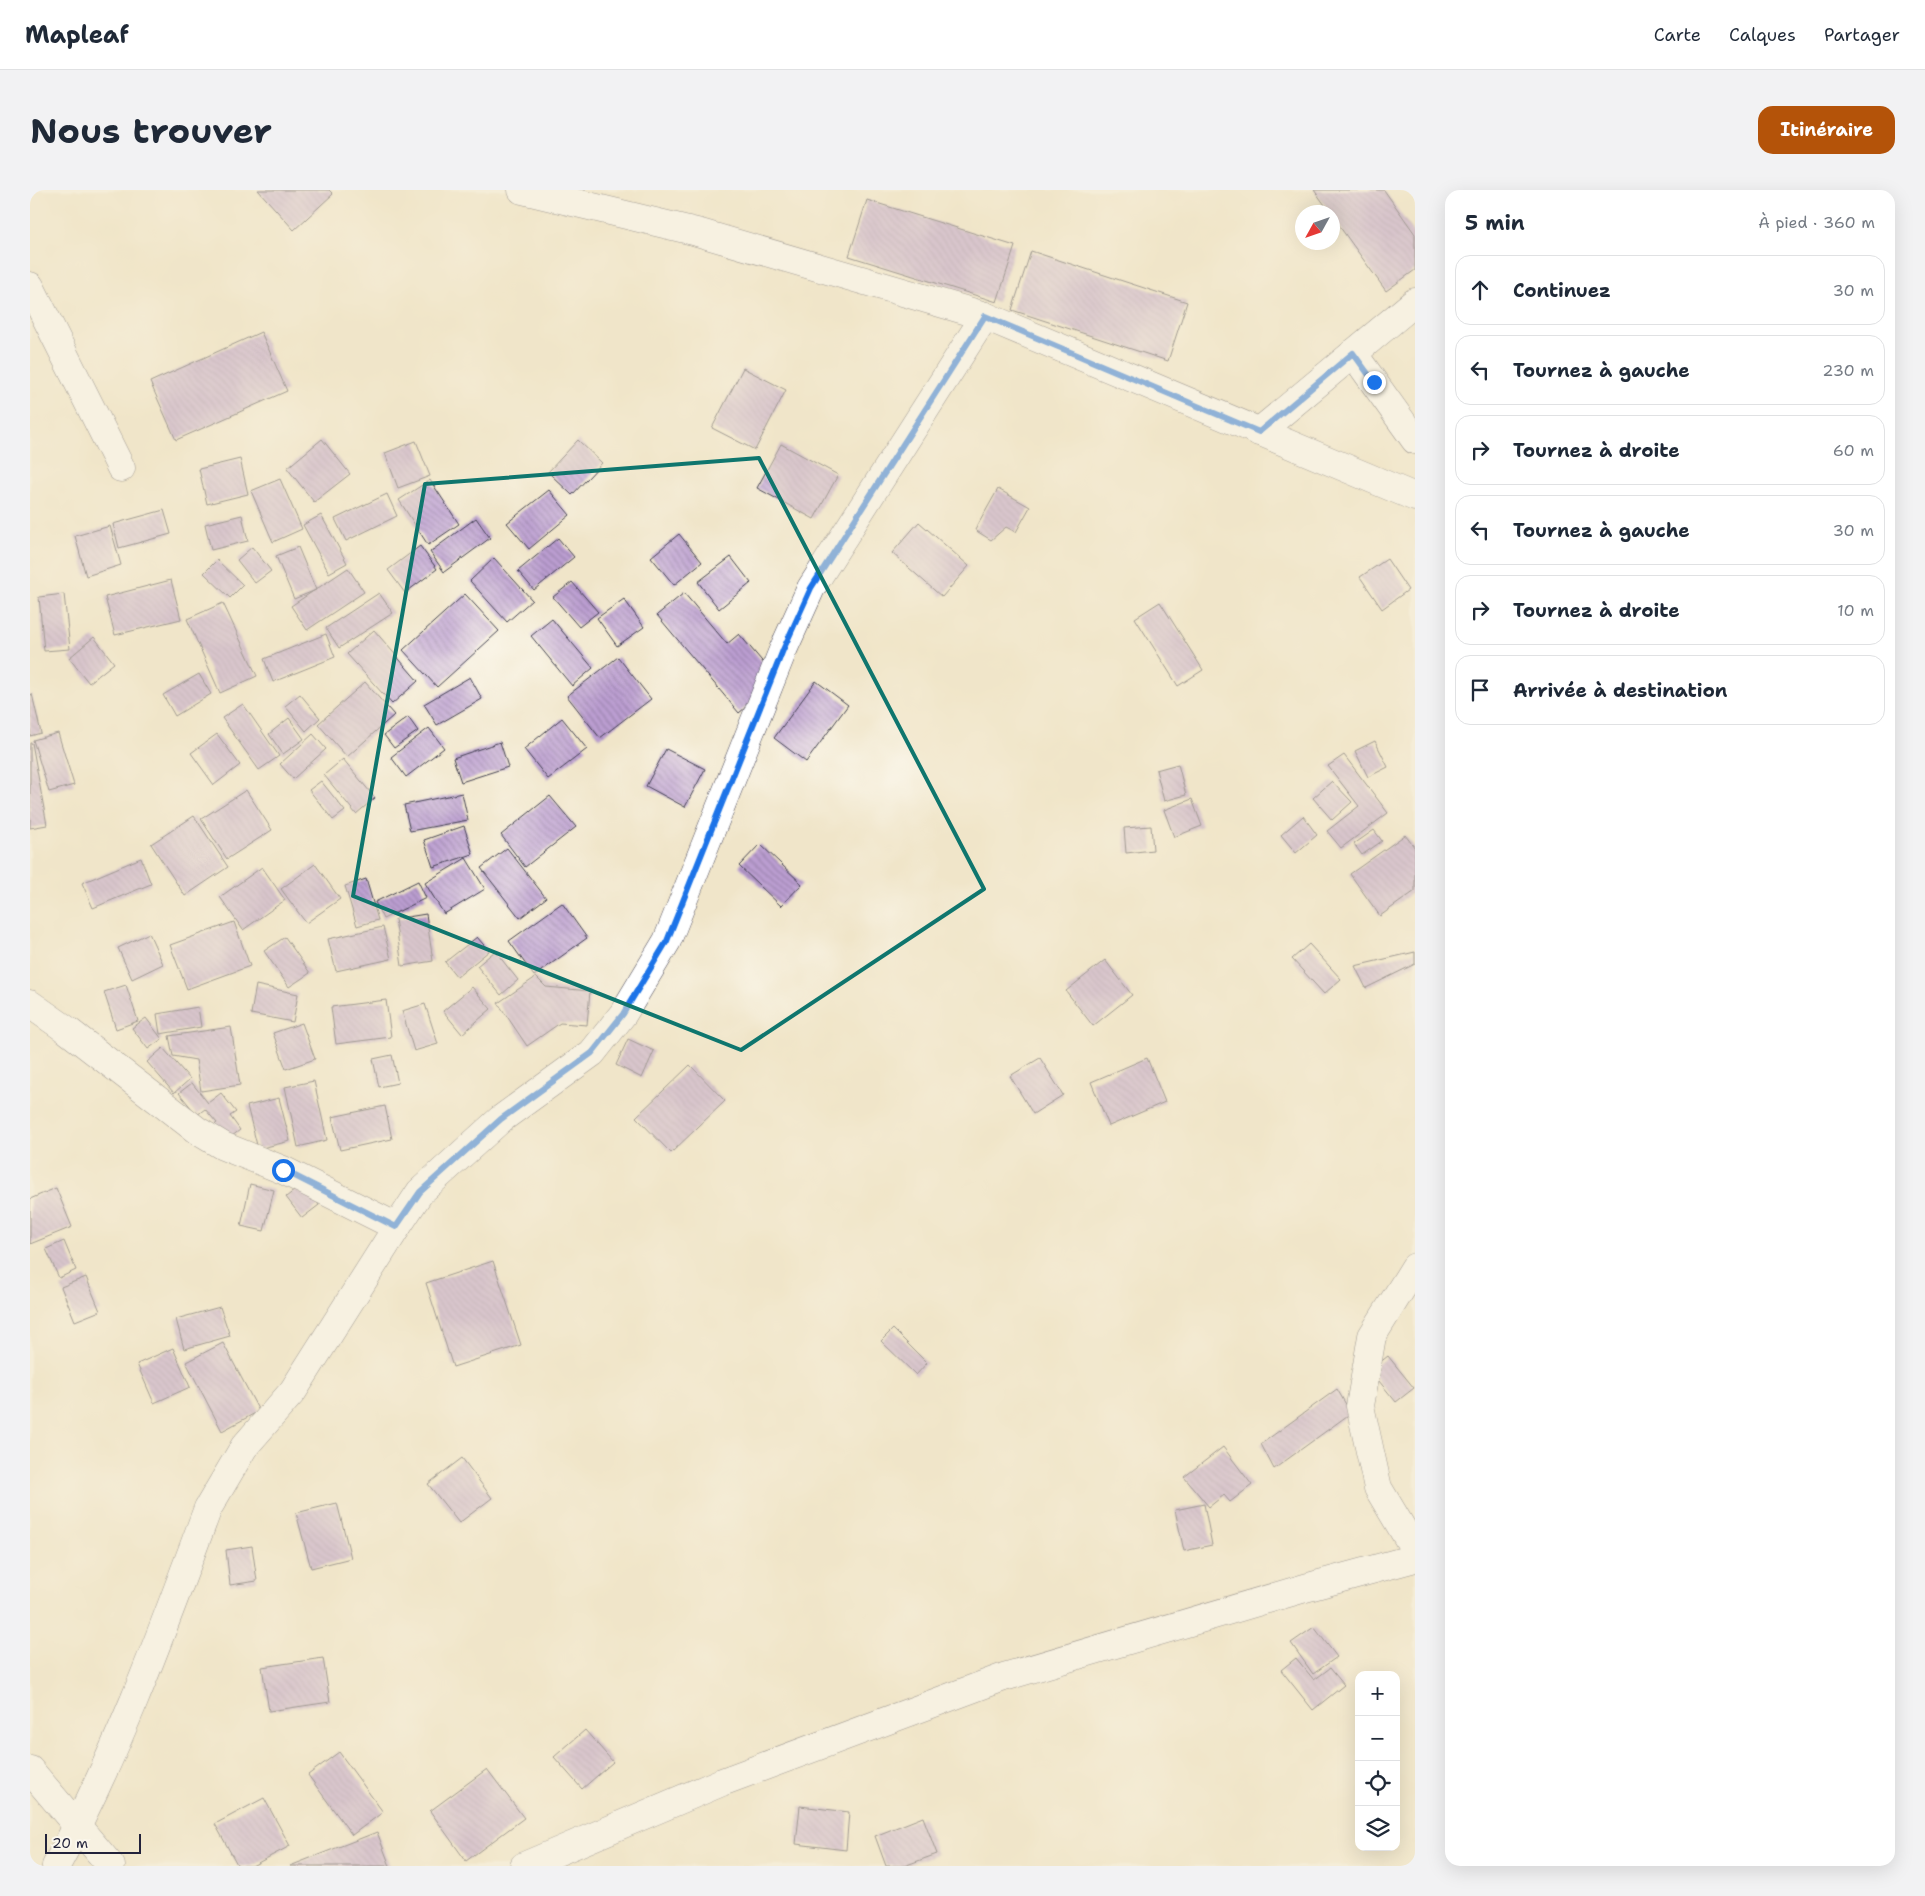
<!DOCTYPE html>
<html lang="fr">
<head>
<meta charset="utf-8">
<style>
	body { margin:0; font-family:"Shantell Sans",sans-serif; background:#f2f2f3; color:#1f2937 }
	.controls { position:absolute; right:15px; bottom:15px; display:grid; overflow:hidden; border-radius:10px; box-shadow:0 5px 20px #0002 }
	.controls button { width:45px; height:45px; display:grid; place-items:center; padding:0; border:0; border-bottom:1px solid #e0e1e3; background:#fff; color:#1f2937; font:25px sans-serif }
	.compass { position:absolute; left:1265px; top:15px; width:45px; height:45px; border-radius:50%; background:#fff; box-shadow:0 5px 20px #0002; rotate:230deg }
	.scale { position:absolute; left:15px; bottom:12px; width:96px; box-sizing:border-box; padding-left:5px; border:2px solid #22223b; border-top:0; font-size:14px; line-height:18px; white-space:nowrap; color:#22223b; -webkit-text-stroke:4px #fbf7ec; paint-order:stroke }
	.stop { position:absolute; width:15px; height:15px; margin:-11px; border:4px solid #1a73e8; border-radius:50%; background:#fff }
	.stop.end { background:#1a73e8; border-color:#fff; box-shadow:0 1px 5px #0008 }
	.list { margin:0; padding:0; list-style:none }
	h2 { display:flex; justify-content:space-between; align-items:center; height:65px; margin:0; padding:0 20px; font-size:21px }
	h2 small { font-size:16px; font-weight:400; color:#747a83 }
	.list li { display:grid; grid-template-columns:32px 1fr auto; gap:15px; align-items:center; box-sizing:border-box; height:70px; margin:0 10px 10px; padding:0 10px; border:1px solid #e0e1e3; border-radius:15px }
	.list b { display:block; font-size:19px; white-space:nowrap }
	.list em { font-size:16px; font-style:normal; color:#747a83 }
	.icon { flex:none; width:28px; height:28px; fill:none; stroke:currentColor; stroke-width:2; stroke-linecap:round; stroke-linejoin:round }
	.map { position:relative; flex:none; width:1385px; height:1676px; overflow:hidden; border-radius:15px }
	header { display:flex; align-items:center; gap:30px; box-sizing:border-box; height:70px; padding:0 25px; background:#fff; border-bottom:1px solid #e0e1e3 }
	header strong { font-size:24px }
	nav { display:flex; gap:28px; margin-inline-start:auto; font-size:18px }
	.intro { display:flex; align-items:center; justify-content:space-between; box-sizing:border-box; height:120px; padding:0 30px }
	h1 { margin:0; font-size:35px }
	.button { padding:12px 22px; border-radius:15px; background:#b45309; color:#fff; font-size:18px; font-weight:700 }
	main { display:flex; gap:30px; padding:0 30px }
	aside { flex:1; background:#fff; border-radius:15px; box-shadow:0 5px 20px #0002 }
	.map>svg:first-child { display:block }
</style>
</head>
<body>
<header>
<strong>Mapleaf</strong>
<nav><a>Carte</a><a>Calques</a><a>Partager</a></nav>
</header>
<div class="intro"><h1>Nous trouver</h1><a class="button">Itinéraire</a></div>
<main>
<div class="map">
<svg width="1385" height="1676" viewBox="0 0 1385 1676">
	<defs>
		<pattern id="building-back-hatch" width="6" height="6" patternUnits="userSpaceOnUse" patternTransform="scale(1.25)"><rect width="6" height="6" fill="#bb9ed1"/><path d="M-1 5l2 2M0 0l6 6M5-1l2 2" fill="none" stroke="#9880ab"/></pattern>
	</defs>
	<rect width="100%" height="100%" fill="#fbf7ec"/>
	<filter id="ink" filterUnits="userSpaceOnUse"><feTurbulence type="fractalNoise" baseFrequency=".02" numOctaves="2"/><feDisplacementMap in="SourceGraphic" scale="10" xChannelSelector="R" yChannelSelector="G"/><feConvolveMatrix kernelMatrix="1 2 1 2 8 2 1 2 1" color-interpolation-filters="sRGB"/></filter>
	<filter id="wash" filterUnits="userSpaceOnUse"><feTurbulence type="fractalNoise" baseFrequency=".0096" numOctaves="4" result="noise"/><feDisplacementMap in="SourceGraphic" scale="20" xChannelSelector="R" yChannelSelector="G"/><feGaussianBlur stdDeviation="1.12" result="paint"/><feColorMatrix in="noise" values="0 0 0 0 0 0 0 0 0 0 0 0 0 0 0 0 0 1.4 0 .05"/><feComposite in="paint" operator="in"/></filter>
	<g filter="url(#wash)">
		<rect width="100%" height="100%" fill="#f0e5c9"/>
		<g id="blocks">
			<g fill="url(#building-back-hatch)">
				<polygon points="228,0 299,0 303,4 264,40"/>
				<polygon points="1284,0 1354,0 1385,44 1385,80 1356,101 1302,26 1302,22 1300,22"/>
				<polygon points="837,10 985,56 967,112 819,66"/>
				<polygon points="1001,61 1157,112 1138,171 982,120"/>
				<polygon points="231,142 257,201 146,250 120,192"/>
				<polygon points="713,178 756,200 725,260 682,238"/>
				<polygon points="292,249 320,284 284,312 257,278"/>
				<polygon points="548,250 572,273 542,305 518,282"/>
				<polygon points="386,251 400,286 368,298 355,263"/>
				<polygon points="751,254 808,285 784,329 727,298"/>
				<polygon points="210,269 218,304 177,314 169,279"/>
				<polygon points="250,289 272,339 243,352 221,301"/>
				<polygon points="400,290 429,334 398,355 369,310"/>
				<polygon points="968,299 1000,317 986,342 976,337 961,350 945,340"/>
				<polygon points="519,300 540,325 499,359 477,333"/>
				<polygon points="357,304 367,326 316,351 305,329"/>
				<polygon points="134,320 141,344 89,358 83,334"/>
				<polygon points="212,325 218,351 181,360 175,334"/>
				<polygon points="291,325 317,373 299,383 273,335"/>
				<polygon points="446,328 460,348 414,382 400,362"/>
				<polygon points="889,332 939,376 912,407 862,363"/>
				<polygon points="80,336 91,375 56,386 45,346"/>
				<polygon points="649,344 672,372 644,395 621,367"/>
				<polygon points="528,348 544,367 504,400 488,381"/>
				<polygon points="390,356 407,379 375,403 358,380"/>
				<polygon points="222,357 241,381 225,393 207,370"/>
				<polygon points="268,357 286,400 264,409 246,366"/>
				<polygon points="701,367 721,393 689,419 668,392"/>
				<polygon points="464,368 502,410 477,432 440,391"/>
				<polygon points="1357,369 1378,400 1352,419 1330,387"/>
				<polygon points="187,370 213,395 200,408 174,383"/>
				<polygon points="318,378 334,402 277,440 261,416"/>
				<polygon points="141,390 151,429 85,445 75,407"/>
				<polygon points="542,392 568,422 549,437 523,407"/>
				<polygon points="349,403 363,423 309,458 296,438"/>
				<polygon points="654,403 697,454 709,444 748,490 709,523 627,425"/>
				<polygon points="34,404 40,459 14,461 9,407"/>
				<polygon points="435,404 469,441 407,497 373,460"/>
				<polygon points="594,409 614,437 587,456 567,428"/>
				<polygon points="1130,412 1173,480 1148,496 1105,428"/>
				<polygon points="193,413 227,486 190,503 157,429"/>
				<polygon points="522,429 563,478 542,496 501,446"/>
				<polygon points="344,440 388,491 362,514 317,464"/>
				<polygon points="296,444 305,467 243,492 234,469"/>
				<polygon points="64,447 84,473 59,493 39,468"/>
				<polygon points="588,467 621,509 570,548 537,506"/>
				<polygon points="169,484 181,504 145,526 133,505"/>
				<polygon points="440,487 452,509 407,535 394,514"/>
				<polygon points="786,491 818,515 776,572 744,548"/>
				<polygon points="335,492 364,525 317,567 288,534"/>
				<polygon points="2,504 11,543 0,546 0,505"/>
				<polygon points="270,504 290,528 276,541 255,516"/>
				<polygon points="213,514 249,566 229,580 192,528"/>
				<polygon points="378,527 388,541 364,558 354,545"/>
				<polygon points="259,528 274,549 253,564 239,544"/>
				<polygon points="532,528 557,559 518,589 494,559"/>
				<polygon points="399,538 414,558 376,587 361,567"/>
				<polygon points="28,543 44,595 19,602 3,550"/>
				<polygon points="187,544 210,575 184,595 161,563"/>
				<polygon points="283,544 296,559 263,589 250,574"/>
				<polygon points="1345,551 1358,577 1338,587 1325,561"/>
				<polygon points="470,552 478,577 431,592 423,568"/>
				<polygon points="0,553 2,553 17,635 0,638"/>
				<polygon points="636,559 675,579 655,617 616,596"/>
				<polygon points="1314,565 1358,623 1311,658 1297,641 1329,616 1298,576"/>
				<polygon points="313,569 345,608 326,624 294,585"/>
				<polygon points="1148,574 1156,605 1134,611 1126,580"/>
				<polygon points="291,591 315,621 303,630 279,600"/>
				<polygon points="1302,591 1322,612 1302,630 1283,608"/>
				<polygon points="216,600 242,640 197,669 171,629"/>
				<polygon points="432,603 438,630 380,641 374,615"/>
				<polygon points="520,606 546,637 495,677 471,645"/>
				<polygon points="1162,609 1172,636 1144,647 1134,620"/>
				<polygon points="164,626 198,677 155,706 121,654"/>
				<polygon points="1273,626 1287,645 1266,663 1251,645"/>
				<polygon points="434,636 443,664 403,677 394,650"/>
				<polygon points="1121,636 1123,660 1096,663 1094,638"/>
				<polygon points="1344,640 1352,651 1332,665 1324,654"/>
				<polygon points="1375,645 1385,658 1385,701 1350,726 1320,684"/>
				<polygon points="730,654 772,694 751,716 709,676"/>
				<polygon points="477,658 516,708 490,728 451,678"/>
				<polygon points="111,668 121,694 63,718 52,693"/>
				<polygon points="436,668 455,699 414,724 395,693"/>
				<polygon points="285,674 310,709 276,733 251,699"/>
				<polygon points="232,677 255,710 213,740 190,707"/>
				<polygon points="336,689 348,730 327,736 315,696"/>
				<polygon points="388,691 396,708 353,729 345,712"/>
				<polygon points="532,713 557,748 504,786 479,751"/>
				<polygon points="396,724 403,771 372,776 365,729"/>
				<polygon points="204,732 220,776 157,799 140,755"/>
				<polygon points="353,737 361,769 306,781 298,749"/>
				<polygon points="119,743 133,774 102,789 88,758"/>
				<polygon points="255,747 280,783 259,797 234,761"/>
				<polygon points="447,747 459,761 427,787 415,772"/>
				<polygon points="1279,754 1311,789 1294,804 1262,769"/>
				<polygon points="465,761 488,790 471,805 447,776"/>
				<polygon points="1385,762 1385,774 1336,798 1325,776"/>
				<polygon points="1075,770 1102,805 1063,836 1036,801"/>
				<polygon points="506,787 516,797 560,801 557,835 530,833 497,856 468,813"/>
				<polygon points="96,795 108,831 86,839 74,802"/>
				<polygon points="226,795 268,804 263,832 221,824"/>
				<polygon points="442,797 461,819 432,844 413,821"/>
				<polygon points="356,810 361,847 306,854 301,817"/>
				<polygon points="395,814 408,854 384,861 372,821"/>
				<polygon points="168,817 171,837 130,844 127,824"/>
				<polygon points="116,828 132,849 118,859 102,838"/>
				<polygon points="272,833 285,869 256,879 243,843"/>
				<polygon points="201,837 210,895 171,901 166,870 143,866 139,846"/>
				<polygon points="598,849 624,861 612,888 586,875"/>
				<polygon points="133,858 160,889 144,903 117,872"/>
				<polygon points="362,865 368,893 349,897 343,869"/>
				<polygon points="1010,868 1033,905 1003,924 980,886"/>
				<polygon points="1117,868 1135,912 1079,936 1061,892"/>
				<polygon points="660,875 695,911 641,963 606,927"/>
				<polygon points="284,891 297,950 268,957 255,897"/>
				<polygon points="162,893 178,913 191,903 206,922 200,926 210,940 190,955 178,940 187,933 175,919 167,925 149,903"/>
				<polygon points="249,908 260,951 228,959 217,916"/>
				<polygon points="355,916 362,949 310,960 302,927"/>
				<polygon points="274,993 289,1015 272,1028 256,1007"/>
				<polygon points="220,994 244,1000 234,1041 211,1036"/>
				<polygon points="26,998 42,1037 0,1054 0,1009"/>
				<polygon points="34,1051 46,1080 29,1088 16,1059"/>
				<polygon points="463,1071 491,1155 423,1177 396,1093"/>
				<polygon points="56,1087 70,1121 45,1131 31,1097"/>
				<polygon points="190,1117 200,1146 154,1159 146,1129"/>
				<polygon points="863,1139 897,1173 886,1185 851,1151"/>
				<polygon points="193,1153 229,1221 192,1241 156,1172"/>
				<polygon points="143,1158 160,1197 124,1213 107,1174"/>
				<polygon points="1358,1166 1384,1198 1366,1212 1340,1180"/>
				<polygon points="1307,1199 1321,1223 1244,1279 1231,1254"/>
				<polygon points="1193,1257 1222,1295 1200,1312 1194,1305 1179,1317 1154,1287"/>
				<polygon points="432,1268 462,1308 429,1333 398,1294"/>
				<polygon points="307,1313 321,1368 281,1378 266,1323"/>
				<polygon points="1174,1314 1182,1355 1154,1361 1145,1320"/>
				<polygon points="222,1356 227,1391 200,1395 196,1360"/>
				<polygon points="1284,1437 1307,1467 1283,1484 1261,1453"/>
				<polygon points="293,1468 300,1512 239,1521 232,1477"/>
				<polygon points="1266,1468 1284,1490 1300,1478 1314,1495 1283,1520 1251,1480"/>
				<polygon points="555,1540 583,1572 552,1599 524,1567"/>
				<polygon points="309,1562 353,1622 322,1645 278,1585"/>
				<polygon points="457,1579 494,1628 436,1671 400,1621"/>
				<polygon points="234,1608 260,1656 222,1676 208,1676 185,1634"/>
				<polygon points="770,1616 819,1622 816,1660 766,1654"/>
				<polygon points="893,1627 907,1664 874,1676 856,1676 845,1646"/>
				<polygon points="347,1642 360,1676 260,1676"/>
			</g>
		</g>
	</g>
	<g filter="url(#ink)">
		<use href="#blocks" fill-opacity="0" stroke="#413f50" stroke-width="1"/>
		<g fill="none" stroke-linecap="round" stroke-linejoin="round">
			<defs>
				<g id="minor">
					<polyline points="492,0 667,42 955,126 1385,307"/>
					<polyline points="0,96 91,278"/>
					<polyline points="1323,163 1385,250"/>
					<polyline points="1229,242 1385,112"/>
					<polyline points="0,814 37,840 168,941 193,956 253,980 367,1037"/>
					<polyline points="1385,1077 1342,1146 1330,1216 1348,1298 1385,1360"/>
					<polyline points="0,1580 81,1676"/>
					<path d="M26 1676C88 1563 133 1439 178 1318L214 1257 263 1201 367 1037 390 1002 471 929 562 863 593 824 637 751 753 460 781 398 955 126"/>
					<polyline points="494,1676 692,1592 974,1487 1275,1398 1385,1368"/>
				</g>
			</defs>
			<use href="#minor" stroke="#413f50" stroke-width="29"/>
			<use href="#minor" stroke="#fff" stroke-width="28"/>
		</g>
	</g>
	<g fill="none" stroke-linecap="round" stroke-linejoin="round" filter="url(#ink)">
		<polyline stroke="#1a73e8" stroke-width="6" points="253,980 366,1037 390,1002 471,929 562,863 593,824 637,751 753,460 781,398 955,126 1229,242 1323,163 1344,192"/>
	</g>
	<path d="M0 0H1385V1676H0ZM729 268 954 699 711 860 323 706 395 294Z" fill="#f0e5c9" fill-opacity=".55" fill-rule="evenodd"/>
	<path fill="none" stroke="#0f766e" stroke-width="4" stroke-linejoin="round" d="M729 268 954 699 711 860 323 706 395 294Z"/>
</svg>
<div class="controls">
<button>+</button>
<button>−</button>
<button><svg class="icon" aria-label="locate" viewBox="0 0 24 24"><circle cx="12" cy="12" r="6"/><path d="M12 2v4M12 18v4M2 12h4M18 12h4"/></svg></button>
<button><svg class="icon" aria-label="layers" viewBox="0 0 24 24"><path d="M12 4l9 5-9 5-9-5zM3 14l9 5 9-5"/></svg></button>
</div>
<svg class="compass" viewBox="-18 -18 36 36"><path d="M0-13l5 13h-10z" fill="#e53935"/><path d="M0 13l5-13h-10z" fill="#747a83"/></svg>
<div class="scale">20 m</div>
<div class="stop" style="left:253px;top:980px"></div>
<div class="stop end" style="left:1344px;top:192px"></div>
</div>
<aside>
<h2>5 min<small>À pied · 360 m</small></h2>
<ul class="list">
<li><svg class="icon" aria-label="ahead" viewBox="0 0 24 24"><path d="M12 20V5M6 11l6-6 6 6"/></svg><div><b>Continuez</b></div><em>30 m</em></li>
<li><svg class="icon" aria-label="left" viewBox="0 0 24 24"><path d="M17 20v-9H6M10 6l-5 5 5 5"/></svg><div><b>Tournez à gauche</b></div><em>230 m</em></li>
<li><svg class="icon" aria-label="right" viewBox="0 0 24 24"><path d="M7 20v-9h11M14 6l5 5-5 5"/></svg><div><b>Tournez à droite</b></div><em>60 m</em></li>
<li><svg class="icon" aria-label="left" viewBox="0 0 24 24"><path d="M17 20v-9H6M10 6l-5 5 5 5"/></svg><div><b>Tournez à gauche</b></div><em>30 m</em></li>
<li><svg class="icon" aria-label="right" viewBox="0 0 24 24"><path d="M7 20v-9h11M14 6l5 5-5 5"/></svg><div><b>Tournez à droite</b></div><em>10 m</em></li>
<li><svg class="icon" aria-label="arrive" viewBox="0 0 24 24"><path d="M6 21V4h12l-3 4 3 4H6"/></svg><div><b>Arrivée à destination</b></div></li>
</ul>
</aside>
</main>
</body>
</html>
